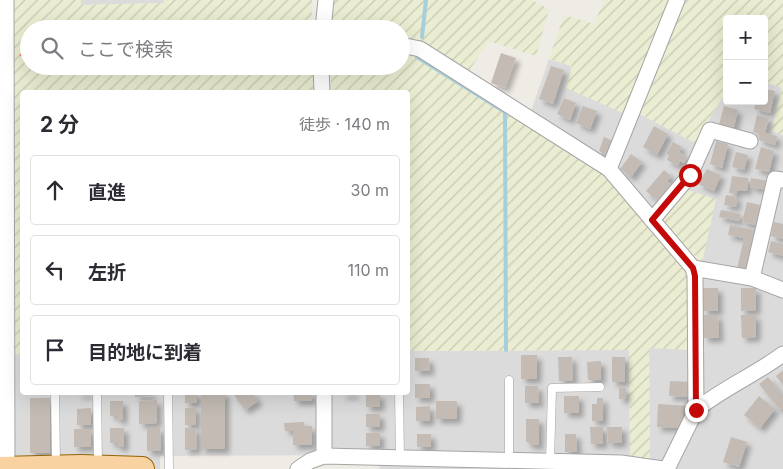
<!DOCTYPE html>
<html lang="ja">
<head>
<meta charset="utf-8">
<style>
	body { margin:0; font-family:Inter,"Noto Sans JP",sans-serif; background:#f7f7f7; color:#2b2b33 }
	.controls { position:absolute; right:15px; top:15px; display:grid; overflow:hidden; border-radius:5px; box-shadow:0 5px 20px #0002 }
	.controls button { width:45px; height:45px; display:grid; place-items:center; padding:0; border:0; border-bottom:1px solid #e1e1e2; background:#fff; color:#2b2b33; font:25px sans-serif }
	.stop { position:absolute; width:15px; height:15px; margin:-11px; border:4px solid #c40a09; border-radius:50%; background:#fff }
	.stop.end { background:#c40a09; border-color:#fff; box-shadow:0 1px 5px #0008 }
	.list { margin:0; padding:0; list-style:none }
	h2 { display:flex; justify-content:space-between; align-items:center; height:65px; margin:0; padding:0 20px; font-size:21px }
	h2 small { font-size:16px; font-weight:400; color:#7c7c81 }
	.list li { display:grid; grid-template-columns:32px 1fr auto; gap:15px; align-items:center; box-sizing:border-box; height:70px; margin:0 10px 10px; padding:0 10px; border:1px solid #e1e1e2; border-radius:5px }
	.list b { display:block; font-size:19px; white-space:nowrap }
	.list em { font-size:16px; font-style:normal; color:#7c7c81 }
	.icon { flex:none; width:28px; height:28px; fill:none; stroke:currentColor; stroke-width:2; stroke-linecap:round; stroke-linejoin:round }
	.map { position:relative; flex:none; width:783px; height:469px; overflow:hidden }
	.search { position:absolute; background:#fff; box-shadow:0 5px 20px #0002; left:20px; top:20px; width:390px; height:55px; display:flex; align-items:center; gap:12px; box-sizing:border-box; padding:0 18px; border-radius:28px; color:#7c7c81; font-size:19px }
	.panel { position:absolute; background:#fff; box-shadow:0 5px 20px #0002; left:20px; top:90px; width:390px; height:305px; border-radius:5px }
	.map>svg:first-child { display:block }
</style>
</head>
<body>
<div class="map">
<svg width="783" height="469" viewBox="0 0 783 469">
	<defs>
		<pattern id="farmland-furrows" width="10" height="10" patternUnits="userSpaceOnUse" patternTransform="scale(1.25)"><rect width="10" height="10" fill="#eaedd1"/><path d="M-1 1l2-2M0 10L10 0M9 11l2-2" fill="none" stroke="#c8cbb3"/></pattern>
		<filter id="shadow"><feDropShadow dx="4.5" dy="4.5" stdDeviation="2.5" flood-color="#0004"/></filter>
	</defs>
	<rect width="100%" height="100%" fill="#efebe5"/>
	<g fill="#dcdbdb">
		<polygon points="81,0 164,0 164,3 81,5"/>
		<polygon points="549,59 572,66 566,88 631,110 695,142 727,90 727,101 764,101 764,82 782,87 772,131 783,135 783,469 612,469 504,466 504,469 380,469 376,455 160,456 160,469 0,469 0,355 22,354 22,392 408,392 408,351 629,350 630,457 650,461 649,348 702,263 685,189 651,230 605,174 527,123"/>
	</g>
	<g fill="url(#farmland-furrows)">
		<polygon points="10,0 81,0 81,5 164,3 164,0 312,0 312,29 29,29 29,66 313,66 313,92 22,92 22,354 14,354"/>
		<polygon points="332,0 532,0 549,9 536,56 489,41 467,74 401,43 401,29 329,29"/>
		<polygon points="604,0 673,0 627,115 566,88 572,66 549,59 564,15 594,24"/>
		<polygon points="683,0 783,0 783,135 771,131 782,88 764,82 764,19 727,19 727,90 695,143 636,112"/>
		<polygon points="412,51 605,174 689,273 690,350 649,348 650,461 630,458 629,350 408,351 408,92 331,92 331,66 401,66 401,52"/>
		<polygon points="685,189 716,199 702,263 660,220"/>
	</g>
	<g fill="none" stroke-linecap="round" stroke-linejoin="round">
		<g stroke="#a7cfdb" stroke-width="4">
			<polyline points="422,37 426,0"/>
			<polyline points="417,57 505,112 506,350"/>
		</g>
	</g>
	<g fill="#c3bbb4" filter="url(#shadow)">
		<polygon points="501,53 516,58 505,88 491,83"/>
		<polygon points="551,66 564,70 553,104 539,99"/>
		<polygon points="764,89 775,91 770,113 754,109 756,101 764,101"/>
		<polygon points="564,98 576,103 570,120 557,114"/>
		<polygon points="583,106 597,111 590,129 576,123"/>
		<polygon points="724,106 738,110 733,131 718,128"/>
		<polygon points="757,115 769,118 765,133 777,136 775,145 759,140 760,134 753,132"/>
		<polygon points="654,126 668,134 657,155 643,147"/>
		<polygon points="604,137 615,142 608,159 601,156 602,153 599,151"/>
		<polygon points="716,141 728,144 722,168 710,164"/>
		<polygon points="673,142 682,147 679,152 687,157 684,163 680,161 678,166 667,160 669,155 666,154"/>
		<polygon points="761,147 774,151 769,172 755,169"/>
		<polygon points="736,152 748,155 744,170 732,167"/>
		<polygon points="631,154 642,162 631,177 620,169"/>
		<polygon points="707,169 721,175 714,191 698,184"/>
		<polygon points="664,170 671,176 667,181 672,185 658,201 646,191"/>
		<polygon points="732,176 748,178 747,191 737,190 737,194 729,193"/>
		<polygon points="751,178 769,181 767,190 750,187"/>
		<polygon points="726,195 737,197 736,207 724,205"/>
		<polygon points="747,202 764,206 760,226 742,222"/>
		<polygon points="721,210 741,214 739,221 719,217"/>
		<polygon points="774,222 783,224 783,239 771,236"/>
		<polygon points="730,225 759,231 750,272 737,269 744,238 728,235"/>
		<polygon points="771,241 783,244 783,256 768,252"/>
		<rect x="703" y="288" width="15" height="23"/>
		<polygon points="741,288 756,288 756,310 741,311"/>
		<polygon points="703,315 718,315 719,338 704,338"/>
		<polygon points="741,315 756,315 756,337 742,338"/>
		<rect x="521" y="355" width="16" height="24"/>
		<polygon points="558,357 572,357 573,381 559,381"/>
		<rect x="612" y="357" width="13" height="25"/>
		<polygon points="415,358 429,358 430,371 415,371"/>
		<polygon points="601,361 601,380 588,380 587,362"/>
		<polygon points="783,370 783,385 776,376"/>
		<polygon points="768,377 783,395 783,408 780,410 759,384"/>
		<polygon points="670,381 690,382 689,397 669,396"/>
		<rect x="415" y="384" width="15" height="14"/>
		<polygon points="525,386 538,386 539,403 525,403"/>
		<rect x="619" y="388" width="7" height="11"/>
		<polygon points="78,392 90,392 90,394 78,395"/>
		<polygon points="135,392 151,392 151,396 135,397"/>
		<rect x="185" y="392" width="12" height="11"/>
		<rect x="201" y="392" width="24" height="57"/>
		<polygon points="232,392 252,392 258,401 245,410"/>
		<polygon points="293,392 312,392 312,401 294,401"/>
		<rect x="342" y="392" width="12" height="3"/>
		<rect x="366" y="394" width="14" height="13"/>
		<rect x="564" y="396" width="15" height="17"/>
		<polygon points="759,396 775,409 760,428 744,415"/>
		<rect x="30" y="398" width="20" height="55"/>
		<polygon points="597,398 603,398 603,421 592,421 592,404 597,404"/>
		<polygon points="157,400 157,423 139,424 139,401"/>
		<polygon points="110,401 123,401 123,420 117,420 117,416 110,416"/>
		<rect x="436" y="401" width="21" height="18"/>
		<polygon points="658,404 690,406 682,428 657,427"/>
		<polygon points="430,406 430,421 416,421 416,407"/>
		<polygon points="196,407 196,425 185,425 185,408"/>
		<polygon points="91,408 91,425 77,425 77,409"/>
		<rect x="366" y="414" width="14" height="13"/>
		<polygon points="526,419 539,419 539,445 530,445 530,443 526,442"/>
		<polygon points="304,422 304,426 312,426 312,445 293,445 293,431 285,431 284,423"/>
		<polygon points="590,427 603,427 603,444 591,444"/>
		<polygon points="607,427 622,427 622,443 608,443"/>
		<polygon points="110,428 124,428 124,447 117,447 117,443 110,443"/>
		<polygon points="147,428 160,428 161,451 147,451"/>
		<polygon points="185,428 196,428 197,449 185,450"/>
		<rect x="74" y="429" width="17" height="18"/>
		<rect x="366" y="433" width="14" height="13"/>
		<rect x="417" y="434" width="14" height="13"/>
		<polygon points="565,434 576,434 577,452 565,452"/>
		<polygon points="731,437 747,442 739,467 723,462"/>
	</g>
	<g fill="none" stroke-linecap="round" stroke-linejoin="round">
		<defs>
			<g id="service">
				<polyline points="509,380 509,460"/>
				<polyline points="55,392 56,465"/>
				<polyline points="97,392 98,465"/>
				<polyline points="168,392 169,469"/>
				<polyline points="399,392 400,458"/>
				<polyline points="550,461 552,388 600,387"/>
			</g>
			<g id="minor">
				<polyline points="6,0 7,469"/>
				<polyline points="323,29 326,0"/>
				<polyline points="401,45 420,49 609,169 693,268 695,276 696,410 667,469"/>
				<polyline points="321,66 322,92"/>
				<polyline points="609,169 677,0"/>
				<polyline points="652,220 690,175 710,130 750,141"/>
				<polyline points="693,268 752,278 783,290"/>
				<polyline points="752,278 775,179 783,180"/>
				<polyline points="324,392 324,456"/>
				<path d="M696 410C723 388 755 375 783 354"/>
				<polyline points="298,469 310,461 324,456 621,463 663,469"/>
			</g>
			<polyline id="primary" points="0,469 81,467 142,469"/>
		</defs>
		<use href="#service" stroke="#a5a5a5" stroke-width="9"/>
		<use href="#minor" stroke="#a5a5a5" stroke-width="17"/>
		<use href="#primary" stroke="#926406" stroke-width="26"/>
		<polyline stroke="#f47f71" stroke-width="2.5" stroke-dasharray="2.5 2.5" stroke-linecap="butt" points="20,55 29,55"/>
		<use href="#service" stroke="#fff" stroke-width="8"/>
		<use href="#minor" stroke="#fff" stroke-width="15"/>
		<use href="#primary" stroke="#f8d3a1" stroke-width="24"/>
	</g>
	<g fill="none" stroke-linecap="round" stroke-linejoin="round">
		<polyline stroke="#c40a09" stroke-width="6" points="690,175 652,220 693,268 695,276 696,410"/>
	</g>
</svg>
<div class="controls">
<button>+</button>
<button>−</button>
</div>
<div class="stop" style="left:690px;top:175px"></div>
<div class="stop end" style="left:696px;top:410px"></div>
<div class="search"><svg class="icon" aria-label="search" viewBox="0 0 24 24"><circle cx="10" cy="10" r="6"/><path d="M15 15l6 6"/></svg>ここで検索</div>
<section class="panel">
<h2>2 分<small>徒歩 · 140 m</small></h2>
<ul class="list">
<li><svg class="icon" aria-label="ahead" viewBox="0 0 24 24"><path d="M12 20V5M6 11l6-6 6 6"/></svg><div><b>直進</b></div><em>30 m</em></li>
<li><svg class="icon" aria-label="left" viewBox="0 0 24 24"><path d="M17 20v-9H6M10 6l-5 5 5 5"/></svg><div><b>左折</b></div><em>110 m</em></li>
<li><svg class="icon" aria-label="arrive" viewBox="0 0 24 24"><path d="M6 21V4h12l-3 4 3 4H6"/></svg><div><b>目的地に到着</b></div></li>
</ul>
</section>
</div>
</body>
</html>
